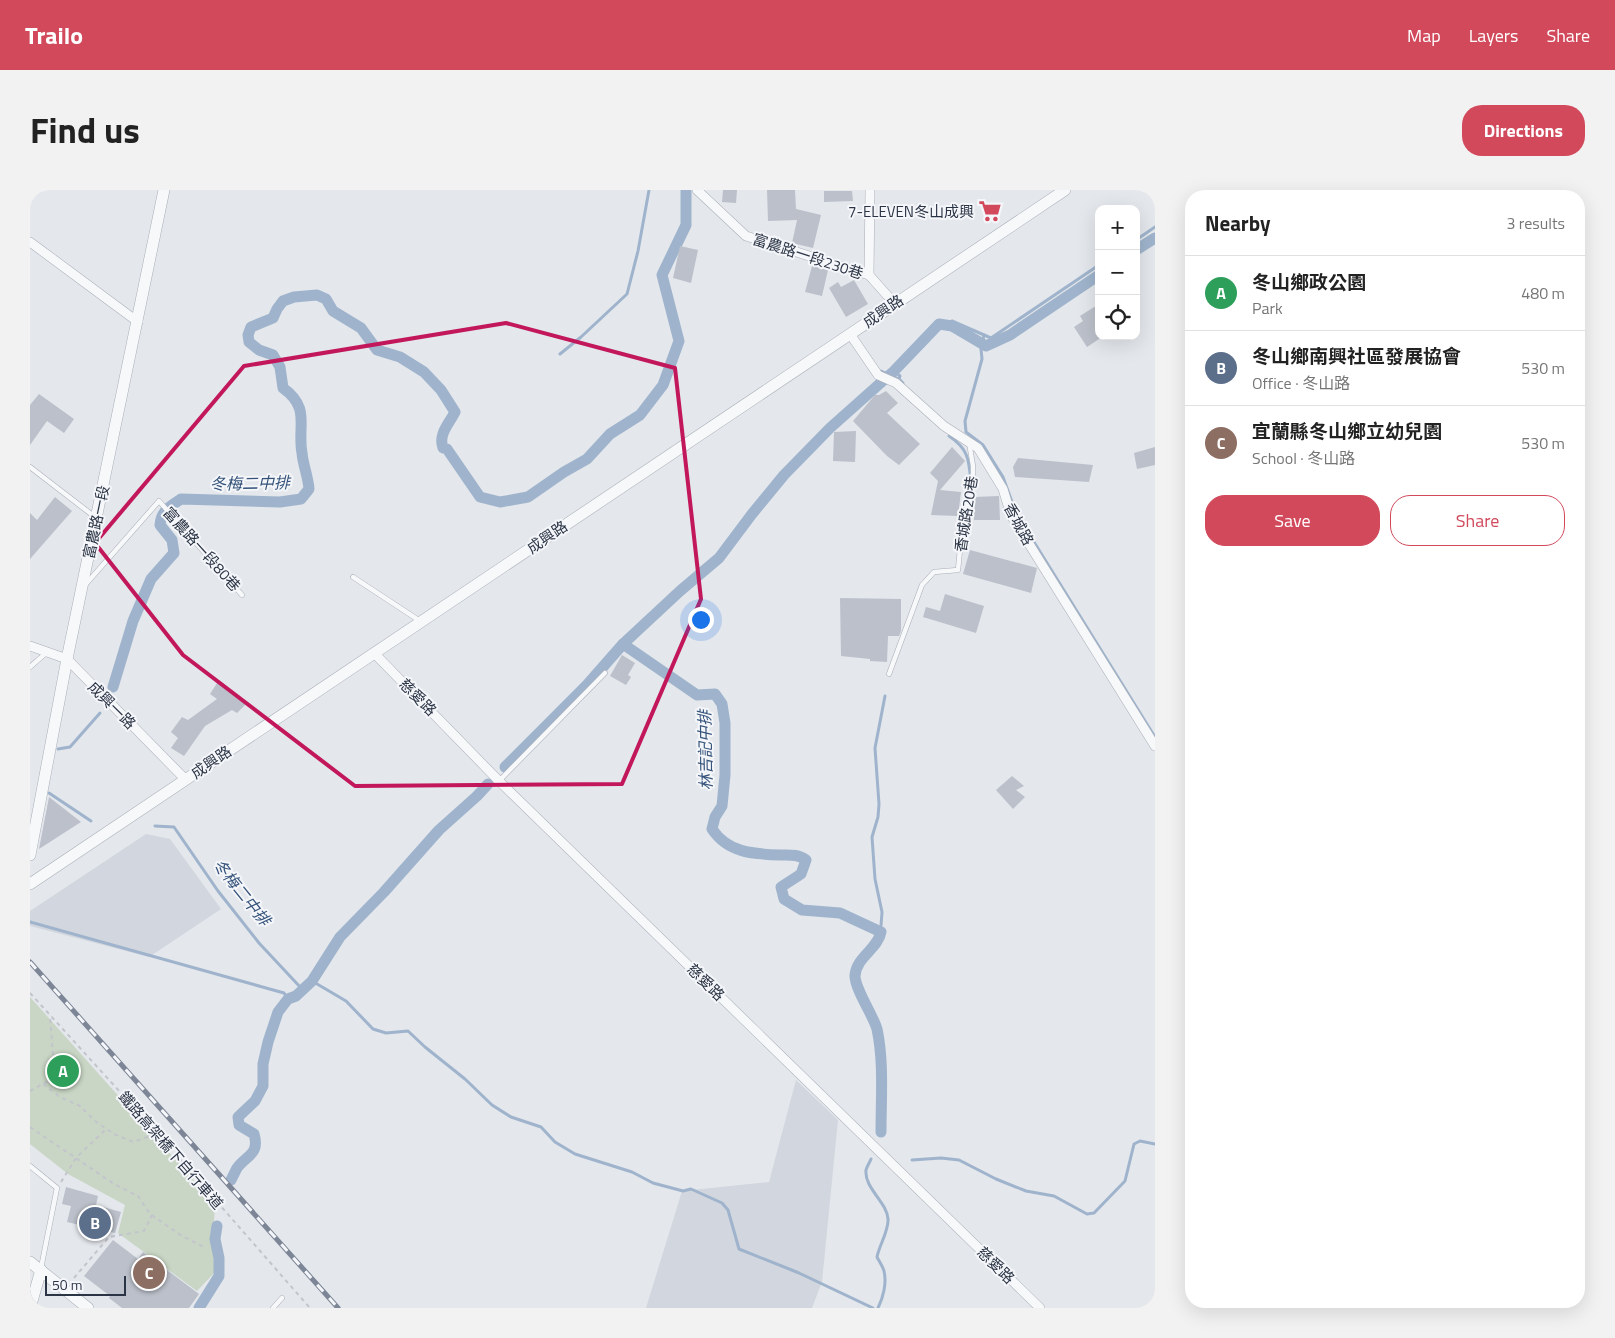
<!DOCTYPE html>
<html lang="en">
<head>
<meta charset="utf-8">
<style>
	body { margin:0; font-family:"Titillium Web","Noto Sans TC",sans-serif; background:#f2f2f2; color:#222 }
	.controls { position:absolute; right:15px; top:15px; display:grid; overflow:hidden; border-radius:10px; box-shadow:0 5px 20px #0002 }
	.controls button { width:45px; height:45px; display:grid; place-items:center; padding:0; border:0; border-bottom:1px solid #e0e0e0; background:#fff; color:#222; font:25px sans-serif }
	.scale { position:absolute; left:15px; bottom:12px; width:81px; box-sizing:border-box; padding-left:5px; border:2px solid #2b3445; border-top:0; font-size:14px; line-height:18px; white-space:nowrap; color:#2b3445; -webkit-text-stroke:4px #f4f6f9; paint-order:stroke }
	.you { position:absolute; left:670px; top:429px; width:18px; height:18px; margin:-12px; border:4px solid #fff; border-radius:50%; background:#1a73e8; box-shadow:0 0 0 8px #1a73e833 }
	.badge { display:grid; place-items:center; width:32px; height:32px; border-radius:50%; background:#d1495b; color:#fff; font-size:16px; font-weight:700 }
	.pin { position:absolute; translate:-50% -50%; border:2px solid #fff; box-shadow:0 1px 5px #0006 }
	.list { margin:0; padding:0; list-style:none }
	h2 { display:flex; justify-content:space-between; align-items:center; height:65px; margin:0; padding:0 20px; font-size:21px }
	h2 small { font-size:16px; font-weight:400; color:#767676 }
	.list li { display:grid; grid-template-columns:32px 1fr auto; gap:15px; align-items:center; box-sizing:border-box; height:75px; padding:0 20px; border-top:1px solid #e0e0e0 }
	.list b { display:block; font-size:19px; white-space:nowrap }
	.list p { margin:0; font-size:16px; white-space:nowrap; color:#767676 }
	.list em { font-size:16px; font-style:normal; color:#767676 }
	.actions { display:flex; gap:10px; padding:15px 20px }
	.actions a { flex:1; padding:11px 0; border:1px solid #d1495b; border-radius:20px; text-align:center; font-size:18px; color:#d1495b }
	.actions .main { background:#d1495b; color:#fff }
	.icon { flex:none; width:28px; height:28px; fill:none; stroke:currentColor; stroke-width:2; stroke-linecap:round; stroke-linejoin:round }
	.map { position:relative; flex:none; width:1125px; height:1118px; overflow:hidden; border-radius:20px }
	header { display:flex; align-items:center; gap:30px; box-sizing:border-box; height:70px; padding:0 25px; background:#d1495b; color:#fff }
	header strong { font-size:24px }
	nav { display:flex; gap:28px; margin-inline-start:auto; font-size:18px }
	.intro { display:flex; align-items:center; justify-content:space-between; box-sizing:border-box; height:120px; padding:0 30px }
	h1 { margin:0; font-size:35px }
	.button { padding:12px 22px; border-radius:20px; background:#d1495b; color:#fff; font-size:18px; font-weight:700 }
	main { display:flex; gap:30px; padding:0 30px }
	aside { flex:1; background:#fff; border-radius:20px; box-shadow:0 5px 20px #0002 }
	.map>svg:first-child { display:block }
</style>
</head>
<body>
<header>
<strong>Trailo</strong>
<nav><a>Map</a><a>Layers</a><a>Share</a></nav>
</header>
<div class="intro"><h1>Find us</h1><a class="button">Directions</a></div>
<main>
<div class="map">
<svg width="1125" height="1118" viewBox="0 0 1125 1118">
	<rect width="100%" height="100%" fill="#e4e7ec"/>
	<g fill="#d2d6de">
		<polygon points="116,644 140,649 191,719 119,767 0,736 0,721"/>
		<polygon points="766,890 808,930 792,1092 782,1118 616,1118 652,1001 739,992"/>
	</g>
	<polygon fill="#c9d6c5" points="0,807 185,1014 183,1048 186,1081 167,1101 88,1043 95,1015 38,984 0,954"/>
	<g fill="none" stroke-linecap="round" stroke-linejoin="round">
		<g stroke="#9fb4cc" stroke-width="3">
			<polyline points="1106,50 1125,37"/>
			<polyline points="922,131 961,148 1069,75"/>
			<polyline points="954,145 951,159 952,169 935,231 936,242 953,255 973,287 986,323 1125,547"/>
			<polyline points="530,164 551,147 597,104 608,61 619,0"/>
			<polyline points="851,181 869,189 873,193"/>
			<polyline points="864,181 870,186 869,189"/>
			<path d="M919 246C939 259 939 271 941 293"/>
			<polyline points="28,559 40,557 70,523"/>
			<polyline points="19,603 61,631"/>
			<polyline points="125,636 144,637 188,701 229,753 272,799"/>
			<polyline points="0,732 254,803 258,809"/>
			<polyline points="851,736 852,722 845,689 842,647 848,627 849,614 845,558 855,506"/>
			<polyline points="282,791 316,811 343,839 356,843 378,841 395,857 435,889 462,915 481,927 511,937 525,952 545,964 602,982 623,993 653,1001 661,999 692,1013 698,1020 709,1059 769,1083 843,1118"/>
			<path d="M841 969C840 972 837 976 836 980 834 998 857 1012 858 1029 859 1040 849 1056 847 1067 849 1071 853 1077 854 1081 857 1093 853 1108 848 1118"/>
			<polyline points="882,970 911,968 929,970 966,989 996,1001 1024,1006 1057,1024 1064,1023 1095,991 1104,954 1110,951 1125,954"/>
			<polyline points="199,995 309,1118"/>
		</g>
		<g stroke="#9fb4cc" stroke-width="11">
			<polyline points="1106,60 1125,48"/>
			<path d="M593 454 667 505 685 504 692 514 695 533V585L692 616 685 627 682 639C698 663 723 664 750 665 760 665 768 664 776 670L771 684 751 697 754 709 772 720 810 723 851 742C848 759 826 767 825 786 825 799 843 825 847 839 854 872 851 908 851 942"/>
			<path d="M83 497 103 431 121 389 144 363 142 350 130 335C131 321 140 316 151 309L250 312 271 309 279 299C278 286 273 275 272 263 267 236 281 218 253 198L250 177 243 165 229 160 219 152 218 145 221 137 243 128 247 119 253 111 264 107 287 105 296 109 303 121 331 138 347 160 370 167 394 182 411 200 425 222C419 234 408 244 413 258L417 259 450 307 470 312 498 307 534 282 557 269 580 244 610 225 633 195 649 151 632 85 656 35V0"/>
			<polyline points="475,577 557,495 593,454 650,401 689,368 722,324 754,285 800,238 864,181 909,134 922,136 956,156 980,145 1069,85"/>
			<path d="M201 990C203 986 205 982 207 978 217 965 230 964 224 944L209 935 208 927 225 911 233 896V874L238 852 248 822 258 809 266 806 282 791 310 747 354 702 409 640 447 606 458 594"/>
			<polyline points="169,1118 189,1086 189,1068 185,1049 187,1036"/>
		</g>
	</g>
	<g fill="#bbc0ca">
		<polygon points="693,0 707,0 706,13 692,12"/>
		<polygon points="737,0 765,0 766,19 791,25 783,58 762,53 767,30 738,31"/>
		<polygon points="794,1 822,1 823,11 794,12"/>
		<polygon points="650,56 668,60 661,93 643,88"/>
		<polygon points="782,76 798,80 792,106 775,102"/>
		<polygon points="824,90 838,114 816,127 799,98 808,92 811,97"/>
		<polygon points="1069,114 1069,149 1057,157 1044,137 1053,131 1050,126"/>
		<polygon points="856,201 868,213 857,223 890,254 869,275 857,266 823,231 845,205 849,205"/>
		<polygon points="9,204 44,229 34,243 17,231 0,255 0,215"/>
		<polygon points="826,241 825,272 803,271 804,242"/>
		<polygon points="922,257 935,271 910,300 931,302 928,326 901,325 908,291 900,283"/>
		<polygon points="1125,257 1125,275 1107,279 1104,263"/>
		<polygon points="988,268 1063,275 1059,292 985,287 983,277"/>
		<polygon points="969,306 970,330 944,330 944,307"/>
		<polygon points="25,307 42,321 0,369 0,323 7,330"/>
		<polygon points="940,360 1007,378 1001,403 933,384"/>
		<polygon points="915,404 954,416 946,443 893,427 896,417 910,421"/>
		<polygon points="810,408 871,409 871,441 869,446 858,446 857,472 840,471 840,469 811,466"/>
		<polygon points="592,465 605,473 598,485 601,487 596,495 580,486"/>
		<polygon points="189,490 217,513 207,523 202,520 175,536 154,566 141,558 148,548 141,542 152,527 158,530 187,509 180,504"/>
		<polygon points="982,586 994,596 986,600 995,607 983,619 966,600"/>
		<polygon points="19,607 51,632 9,659"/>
		<polygon points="36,997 68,1006 66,1015 91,1022 85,1043 37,1032 41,1016 32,1014"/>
		<polygon points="83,1050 108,1069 113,1062 169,1104 159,1118 92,1118 79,1108 80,1106 54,1086"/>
	</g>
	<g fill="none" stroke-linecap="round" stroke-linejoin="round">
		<defs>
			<g id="service">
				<polyline points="0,277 65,327"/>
				<polyline points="323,387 390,431"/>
				<polyline points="56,394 129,311 212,405"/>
				<polyline points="0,477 16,463"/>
				<polyline points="859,484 892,395 904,382 928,380 932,339 943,292 943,276 939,252"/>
				<polyline points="469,591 575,483"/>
				<polyline points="0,976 27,998 11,1078"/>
				<polyline points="243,1118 252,1108"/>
			</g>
			<g id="minor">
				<polyline points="667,0 716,46 839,85 864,113"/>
				<polyline points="0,52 108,132"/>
				<polyline points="839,85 840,0"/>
				<polyline points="820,144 848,185 866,193 914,236 948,258 973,299 981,325 1125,556"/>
				<polyline points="0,456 37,469 155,589"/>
				<polyline points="344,463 469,591 1010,1118"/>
			</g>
			<g id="tertiary">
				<polyline points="0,665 37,469 134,0"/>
				<polyline points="0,694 1035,0"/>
				<polyline points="0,1072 58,1118"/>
				<polyline points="0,1118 11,1080"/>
			</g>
		</defs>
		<use href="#service" stroke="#a9aeb7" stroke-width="5.5"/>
		<use href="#minor" stroke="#a9aeb7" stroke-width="10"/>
		<use href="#tertiary" stroke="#a9aeb7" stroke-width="12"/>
		<g stroke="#c2c5cb" stroke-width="2" stroke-dasharray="4 4" stroke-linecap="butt">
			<polyline points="0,803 111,925 280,1118"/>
			<polyline points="13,894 30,907 50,916 65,931 84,944 103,952 126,944"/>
			<polyline points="0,901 20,890 23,865 20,826"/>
			<polyline points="0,937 84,994 108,1006 120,1024 152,1046 174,1057"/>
			<polyline points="31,992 46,968 76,939"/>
			<polyline points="44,1088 79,1047 114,1041 122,1025"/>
		</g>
		<use href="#service" stroke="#f7f8fa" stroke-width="4.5"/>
		<use href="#minor" stroke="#f7f8fa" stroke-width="9"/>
		<use href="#tertiary" stroke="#f7f8fa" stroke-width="11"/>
		<defs>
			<polyline id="rail" points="0,772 308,1118"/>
		</defs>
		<use href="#rail" stroke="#7d8696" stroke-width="5"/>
		<use href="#rail" stroke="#f4f6f9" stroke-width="3" stroke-dasharray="9" stroke-linecap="butt"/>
	</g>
	<path fill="none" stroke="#c2185b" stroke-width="4" stroke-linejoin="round" d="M476 133 645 178 671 409 592 594 325 596 153 465 65 353 214 176Z"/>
	<defs>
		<symbol id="supermarket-bare" viewBox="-9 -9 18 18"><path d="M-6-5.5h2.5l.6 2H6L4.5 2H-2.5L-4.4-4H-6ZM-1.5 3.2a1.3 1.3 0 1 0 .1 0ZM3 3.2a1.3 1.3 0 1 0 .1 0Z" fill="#d1495b" stroke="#f4f6f9" stroke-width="2.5" paint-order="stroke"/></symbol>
	</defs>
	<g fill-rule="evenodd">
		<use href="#supermarket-bare" x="944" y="5" width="32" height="32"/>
	</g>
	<g text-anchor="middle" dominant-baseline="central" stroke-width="4" stroke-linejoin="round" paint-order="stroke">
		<g font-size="15" fill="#2b3445" stroke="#f4f6f9" text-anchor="end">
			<text x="944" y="21">7-ELEVEN冬山成興</text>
		</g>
		<g font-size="15" fill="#2b3445" stroke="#f4f6f9">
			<text transform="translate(778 66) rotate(18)">富農路一段230巷</text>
			<text transform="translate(853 121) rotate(-34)">成興路</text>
			<text transform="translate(936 324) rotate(-81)">香城路20巷</text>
			<text transform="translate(66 332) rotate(-78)">富農路一段</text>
			<text transform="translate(989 334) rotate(62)">香城路</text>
			<text transform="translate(517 347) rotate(-34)">成興路</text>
			<text transform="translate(172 359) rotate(48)">富農路一段80巷</text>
			<text transform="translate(388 507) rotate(45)">慈愛路</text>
			<text transform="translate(82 515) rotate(45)">成興一路</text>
			<text transform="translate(181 572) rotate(-34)">成興路</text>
			<text transform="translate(676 792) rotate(44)">慈愛路</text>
			<text transform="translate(141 960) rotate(49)">鐵路高架橋下自行車道</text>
			<text transform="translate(966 1075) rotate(44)">慈愛路</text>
		</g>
		<g font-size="16" font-style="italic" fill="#34527a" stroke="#f4f6f9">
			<text transform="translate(220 293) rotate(-1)">冬梅二中排</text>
			<text transform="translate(675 560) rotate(-91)">林吉記中排</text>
			<text transform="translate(212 702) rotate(51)">冬梅二中排</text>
		</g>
	</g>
</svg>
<div class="controls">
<button>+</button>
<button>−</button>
<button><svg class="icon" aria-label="locate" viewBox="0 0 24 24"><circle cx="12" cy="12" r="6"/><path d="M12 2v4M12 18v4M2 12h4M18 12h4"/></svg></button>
</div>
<div class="scale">50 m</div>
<div class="you"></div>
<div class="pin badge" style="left:33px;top:881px;background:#2e9e5b">A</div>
<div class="pin badge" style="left:65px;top:1033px;background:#5c6f8a">B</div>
<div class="pin badge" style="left:119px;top:1083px;background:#8d6e63">C</div>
</div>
<aside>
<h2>Nearby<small>3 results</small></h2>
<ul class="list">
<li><span class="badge" style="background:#2e9e5b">A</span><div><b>冬山鄉政公園</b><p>Park</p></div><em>480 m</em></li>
<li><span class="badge" style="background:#5c6f8a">B</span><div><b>冬山鄉南興社區發展協會</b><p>Office · 冬山路</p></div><em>530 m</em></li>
<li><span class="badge" style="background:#8d6e63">C</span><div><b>宜蘭縣冬山鄉立幼兒園</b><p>School · 冬山路</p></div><em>530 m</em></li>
</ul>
<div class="actions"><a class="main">Save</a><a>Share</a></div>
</aside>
</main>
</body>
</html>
